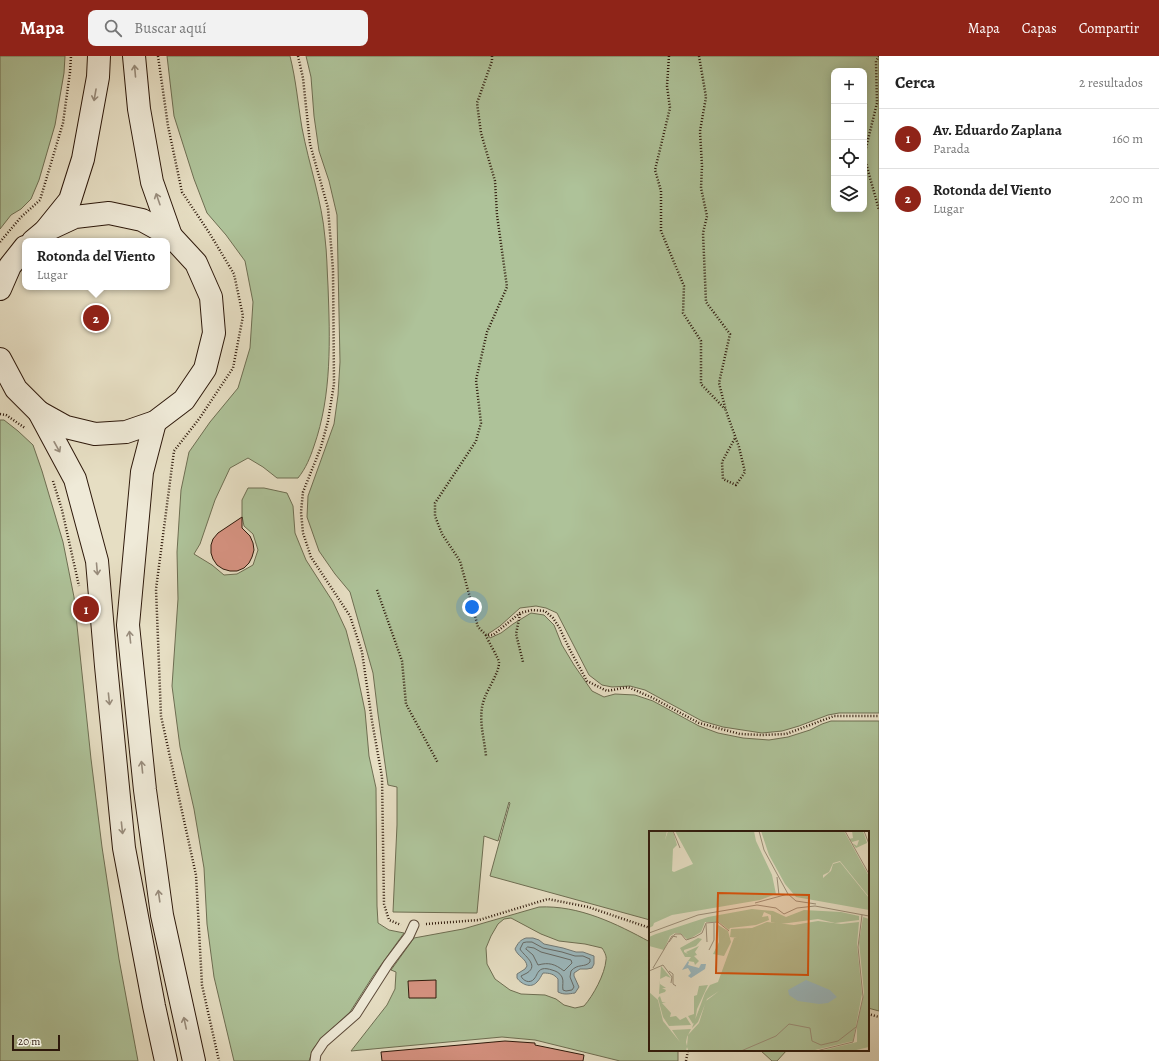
<!DOCTYPE html>
<html lang="es">
<head>
<meta charset="utf-8">
<style>
	body { margin:0; font-family:Alegreya,serif; background:#f2f2f2; color:#222 }
	.controls { position:absolute; right:12px; top:12px; display:grid; overflow:hidden; border-radius:8px; box-shadow:0 2px 10px #0003 }
	.controls button { width:36px; height:36px; display:grid; place-items:center; padding:0; border:0; border-bottom:1px solid #e0e0e0; background:#fff; color:#222; font:20px sans-serif }
	.scale { position:absolute; left:12px; bottom:10px; width:48px; box-sizing:border-box; padding-left:4px; border:2px solid #2e190b; border-top:0; font-size:11px; line-height:14px; white-space:nowrap; color:#2e190b; -webkit-text-stroke:3px #efead8; paint-order:stroke }
	.you { position:absolute; left:472px; top:551px; width:14px; height:14px; margin:-10px; border:3px solid #fff; border-radius:50%; background:#1a73e8; box-shadow:0 0 0 6px #1a73e833 }
	.badge { display:grid; place-items:center; width:26px; height:26px; border-radius:50%; background:#8f2418; color:#fff; font-size:13px; font-weight:700 }
	.pin { position:absolute; translate:-50% -50%; border:2px solid #fff; box-shadow:0 1px 4px #0006 }
	.popup { position:absolute; left:22px; top:182px; width:148px; height:52px; box-sizing:border-box; display:grid; place-content:center; border-radius:8px; background:#fff; filter:drop-shadow(0 1px 3px #0005); font-size:13px; white-space:nowrap; color:#767676 }
	.popup b { font-size:15px; color:#222 }
	.popup::after { content:''; position:absolute; left:50%; top:100%; margin-left:-8px; border:8px solid transparent; border-top-color:#fff }
	.list { margin:0; padding:0; list-style:none }
	h2 { display:flex; justify-content:space-between; align-items:center; height:52px; margin:0; padding:0 16px; font-size:17px }
	h2 small { font-size:13px; font-weight:400; color:#767676 }
	.list li { display:grid; grid-template-columns:26px 1fr auto; gap:12px; align-items:center; box-sizing:border-box; height:60px; padding:0 16px; border-top:1px solid #e0e0e0 }
	.list b { display:block; font-size:15px; white-space:nowrap }
	.list p { margin:0; font-size:13px; white-space:nowrap; color:#767676 }
	.list em { font-size:13px; font-style:normal; color:#767676 }
	.icon { flex:none; width:22px; height:22px; fill:none; stroke:currentColor; stroke-width:2; stroke-linecap:round; stroke-linejoin:round }
	.map { position:relative; flex:none; width:879px; height:1005px; overflow:hidden }
	header { display:flex; align-items:center; gap:24px; box-sizing:border-box; height:56px; padding:0 20px; background:#8f2418; color:#fff }
	header strong { font-size:19px }
	nav { display:flex; gap:22px; margin-inline-start:auto; font-size:14px }
	.search { width:280px; height:36px; background:#f2f2f2; display:flex; align-items:center; gap:10px; box-sizing:border-box; padding:0 14px; border-radius:8px; color:#767676; font-size:15px }
	main { display:flex }
	aside { flex:1; background:#fff }
	.map>svg:first-child { display:block }
</style>
</head>
<body>
<header>
<strong>Mapa</strong>
<div class="search"><svg class="icon" aria-label="search" viewBox="0 0 24 24"><circle cx="10" cy="10" r="6"/><path d="M15 15l6 6"/></svg>Buscar aquí</div>
<nav><a>Mapa</a><a>Capas</a><a>Compartir</a></nav>
</header>
<main>
<div class="map">
<svg width="879" height="1005" viewBox="0 0 879 1005">
	<rect width="100%" height="100%" fill="#e6dec3"/>
	<filter id="stains"><feTurbulence type="fractalNoise" baseFrequency=".005" numOctaves="4"/><feColorMatrix values="0 0 0 0 .2 0 0 0 0 .09 0 0 0 0 .02 0 0 0 .5 -.17"/></filter>
	<radialGradient id="worn" r=".72"><stop offset=".6" stop-color="#630" stop-opacity="0"/><stop offset="1" stop-color="#630" stop-opacity=".3"/></radialGradient>
	<g fill="#aec299" stroke="#6e6e52" fill-rule="evenodd">
		<polygon points="0,0 65,0 64,17 55,69 39,124 31,143 21,153 11,159 0,173"/>
		<path d="M167 0H290C296 24 298 48 302 72 309 109 322 145 325 182 327 198 327 214 328 230 330 283 332 339 314 390 310 402 306 412 298 422H277L263 411 248 402 230 412 215 444 200 488 194 498 212 509 224 519 237 518 253 509 258 494 253 478 244 470 242 460V444L248 432H264L287 437 293 450 295 477 306 504 333 546 346 574 356 612 365 655 369 700 376 732 377 850 378 867 389 874 404 877 373 920 350 956 321 983 313 993 309 1005H234L214 921 207 868 204 812 194 753 180 691 172 630 178 543 177 496 181 434 189 396 210 366 238 332 250 292 253 246 245 205 226 179 207 157 194 123 174 60Z"/>
		<path d="M306 0H879V657H839L828 659 799 670 782 675 762 677 723 671 702 665 645 634 630 630 612 631 602 629 589 619 557 557 546 552 536 550 520 552 500 570 488 578 490 582 501 577 513 568 531 557 544 559 554 569 562 589 574 609 592 635 604 641 615 638 635 639 653 645 699 670 718 677 743 682 769 684 788 681 810 674 822 668 831 665H879V955L868 952V776H650V864L490 820 510 747 509 746 498 785 484 780 477 857 393 856 397 769V731L388 729 378 658 373 617 350 536 335 518 319 495 307 461 308 440 334 368 338 339 340 306 337 159 329 125 319 95 314 60 311 21ZM834 15H864V153H834Z"/>
		<polygon points="0,364 4,364 18,375 33,389 42,415 63,486 74,541 91,703 102,791 119,903 138,1005 0,1005"/>
		<path d="M539 851C579 849 617 868 650 886V994H678V1005H620L535 984 502 981 351 995 387 949 395 933 396 916 391 914 414 882 463 873ZM511 862 541 878 559 885 585 888 602 892C604 895 607 900 606 904 605 918 593 940 584 950L575 952 564 949 556 943 545 939 521 938 510 934 495 923 487 908 486 892 491 880 498 868 504 863Z"/>
		<polygon points="760,994 787,994 777,1005 772,1005"/>
	</g>
	<path fill="#9cb9bf" stroke="#707977" d="M526 882H533L539 884 544 888 563 892 576 896H583L594 900V908L592 912 587 913H580L574 917V920L579 931 575 937C568 938 564 939 558 936V923C554 918 550 917 543 917 541 920 540 923 537 926 531 933 521 928 517 922V918L525 913 527 910C526 902 518 901 515 893 518 887 520 884 526 882Z"/>
	<g fill="none" stroke-linecap="round" stroke-linejoin="round">
		<g stroke="#656965" stroke-width="1">
			<path d="M527 886H532L543 892 562 896 575 900H583L590 903V906C585 912 578 907 571 915L570 921 574 931 572 934 566 935 563 934C562 930 564 925 562 921 560 917 556 915 552 914 549 913 545 912 542 913 537 915 537 920 534 923 530 928 523 925 521 920 523 919 525 918 527 917 540 909 523 899 520 893L523 887Z"/>
			<path d="M528 891 534 892 541 896 560 901 571 904 572 907 564 915C555 908 549 906 538 909L533 899 526 893Z"/>
		</g>
	</g>
	<g fill="#d79382" stroke="#2e190b">
		<polygon points="242,461 242,472 250,480 253,487 254,494 252,501 249,507 244,512 237,515 230,515 223,513 217,509 213,503 211,497 211,489 213,483 218,477"/>
		<polygon points="436,924 436,942 409,942 408,925"/>
		<polygon points="505,985 535,987 535,989 584,999 583,1005 382,1005 381,996"/>
	</g>
	<g fill="none" stroke-linecap="round" stroke-linejoin="round">
		<defs>
			<polyline id="lane" points="315,1005 316,998 324,986 356,958 388,908 409,880 414,869"/>
			<g id="secondary">
				<polyline points="134,0 139,53 152,126 171,180"/>
				<polyline points="33,185 45,175 70,144 83,103 98,21 99,0"/>
				<polyline points="0,233 10,210 25,191"/>
				<polyline points="0,303 16,333 39,356 75,423 97,505 106,610 124,792 154,950 166,1005"/>
				<polyline points="39,356 66,371 95,378 126,376 155,366 184,344 205,313 214,277 211,241 196,207 171,180 142,164 109,157 75,161 45,175"/>
				<polyline points="155,366 142,416 128,569 145,734 162,859 194,1005"/>
			</g>
		</defs>
		<use href="#lane" stroke="#5c4a39" stroke-width="11"/>
		<use href="#secondary" stroke="#2e190b" stroke-width="24"/>
		<g stroke="#2e190b" stroke-width="2.5" stroke-dasharray="1 2" stroke-linecap="butt">
			<polyline points="158,0 168,70 182,136 210,178 234,218 243,260 233,312 199,363 174,395 156,533 161,660 196,819 202,929 219,1005"/>
			<polyline points="298,0 303,22 310,88 328,152 333,214 334,328 328,365 321,391 303,436 301,456 303,477 311,501 350,560 362,596 372,665 382,721 384,848 389,864 401,869"/>
			<polyline points="492,0 492,5 477,47 481,77 495,125 497,159 507,231 487,276 476,324 481,367 476,385 435,447 435,460 442,478 460,505 478,571 486,579 493,579 520,557 532,554 545,555 553,562 559,571 570,594 587,625 607,635 628,631 653,642 699,667 740,678 762,679 786,678 834,660 879,660"/>
			<polyline points="669,0 667,30 670,52 655,114 661,135 661,175 684,230 683,257 701,285 701,328 725,353"/>
			<polyline points="699,0 706,41 700,75 702,110 701,132 707,160 703,177 706,246 730,278 719,327 726,355 739,391 745,416 736,429 723,423 722,406 735,382"/>
			<polyline points="879,0 876,5 877,47 864,100 879,154"/>
			<polyline points="0,186 21,161 40,144 63,67 70,16 71,0"/>
			<polyline points="0,358 6,359 25,372"/>
			<polyline points="53,425 62,454 79,530"/>
			<polyline points="377,534 402,605 406,648 438,707"/>
			<polyline points="520,558 516,578 523,606"/>
			<path d="M486 579C488 586 499 602 499 607 499 616 488 633 485 641 477 660 484 680 486 700"/>
			<polyline points="426,868 479,864 548,843 588,851 650,872"/>
			<polyline points="868,958 879,961"/>
			<polyline points="686,1005 688,994"/>
		</g>
		<use href="#lane" stroke="#efead8" stroke-width="9"/>
		<use href="#secondary" stroke="#efead8" stroke-width="22"/>
	</g>
	<defs><path id="oneway-shaft" d="M-6 0H5M1.5-3L5.5 0L1.5 3" fill="none" stroke-width="1.6" stroke-linecap="round" stroke-linejoin="round"/></defs>
	<g stroke="#988c7c">
		<use href="#oneway-shaft" transform="translate(135 15) rotate(-95)"/>
		<use href="#oneway-shaft" transform="translate(95 39) rotate(100)"/>
		<use href="#oneway-shaft" transform="translate(158 143) rotate(-109)"/>
		<use href="#oneway-shaft" transform="translate(57 391) rotate(61)"/>
		<use href="#oneway-shaft" transform="translate(97 513) rotate(85)"/>
		<use href="#oneway-shaft" transform="translate(130 581) rotate(-96)"/>
		<use href="#oneway-shaft" transform="translate(109 643) rotate(84)"/>
		<use href="#oneway-shaft" transform="translate(142 711) rotate(-96)"/>
		<use href="#oneway-shaft" transform="translate(122 772) rotate(84)"/>
		<use href="#oneway-shaft" transform="translate(159 840) rotate(-98)"/>
		<use href="#oneway-shaft" transform="translate(185 967) rotate(-102)"/>
	</g>
	<g transform="translate(649 775)">
		<rect width="220" height="220" fill="#e6dec3"/>
		<path d="M0 0H18L16 9 19 0H24L28 14 24 18 23 40 25 41 44 33 26 0H105L107 10 123 44 127 63 111 69 23 84 5 92 4 95 0 97ZM112 0H195L220 45V66L191 30 184 32 180 41 174 44V47L182 40 184 33 191 31 220 67V79L147 66 136 53 120 24ZM203 0H214L218 12 207 17 203 12 208 15 210 9 203 11 200 8 204 7ZM103 78 124 80 137 86 155 79 192 81 210 85V89L186 92 169 88 132 93 122 91V84L115 81 113 86 119 85 120 89 107 94 81 97 80 99 70 91H56L52 101 39 109 32 103 26 102 21 105 15 119 0 115V106L7 103 59 86ZM214 86 220 88V216L203 220H171L208 211V194L215 162 210 111ZM169 90 192 93 210 91 208 114 213 163 204 210 162 220H38L39 219 38 216 37 220H0V161L9 169 14 190 31 211 23 199 42 198 38 206 37 211 38 215 39 204 50 192 57 170 70 160 58 168 49 191 43 197 56 162 61 154 69 151 85 107H88L81 106 82 98 103 97 118 91 145 94ZM69 94 79 100 82 111 75 125 64 123 70 111ZM49 107 53 108 47 115 35 119V121L39 123 37 121 50 115 46 121 48 124 45 125 50 130 46 134 45 131 39 130 42 126H36L31 117ZM12 135 22 147 17 145 11 148V153L17 157H13L17 159 16 161 10 163ZM59 154 48 178 46 190 44 193 39 185 45 183V165L48 164 50 155ZM11 165 13 171H17L13 172 22 182 21 186 27 185 31 189 37 186 42 194 20 195 14 186 9 167Z" fill="#aec299"/>
		<path d="M39 130 40 131 39 134 50 137 52 133H57L56 138 42 147 39 145 42 142 39 137 33 139ZM157 149 181 159 188 166 179 172 170 173 149 170 140 164 139 159Z" fill="#9cb9bf"/>
		<path fill="none" stroke="#9c8f79" stroke-width="1" d="M24 0 31 17M110 0 115 19 139 63 147 70 167 73M196 0 220 43M215 0 220 13M128 46 130 64M106 72 139 63M57 93 58 111M0 102 49 84 108 74 127 77 135 83 148 77 166 75 220 85M20 111 26 103H32L37 109 46 106 53 102 57 92 69 91 80 100M60 119 65 109V92M4 137 23 105 28 106M0 140 14 134 23 146 22 152M20 140 24 143V153L27 155M92 220 127 205 140 193 161 197 163 210 172 214 189 210 207 196M167 220 204 211 214 166 209 116 213 84"/>
		<path fill="#d5530c" fill-opacity="0.15" stroke="#d5530c" stroke-width="2" d="M69 62 160 64 159 144 67 142Z"/>
		<rect width="220" height="220" fill="none" stroke="#2e190b" stroke-width="2"/>
	</g>
	<rect width="100%" height="100%" filter="url(#stains)"/>
	<rect width="100%" height="100%" fill="url(#worn)"/>
</svg>
<div class="controls">
<button>+</button>
<button>−</button>
<button><svg class="icon" aria-label="locate" viewBox="0 0 24 24"><circle cx="12" cy="12" r="6"/><path d="M12 2v4M12 18v4M2 12h4M18 12h4"/></svg></button>
<button><svg class="icon" aria-label="layers" viewBox="0 0 24 24"><path d="M12 4l9 5-9 5-9-5zM3 14l9 5 9-5"/></svg></button>
</div>
<div class="scale">20 m</div>
<div class="you"></div>
<div class="pin badge" style="left:86px;top:553px">1</div>
<div class="pin badge" style="left:96px;top:262px">2</div>
<div class="popup"><b>Rotonda del Viento</b>Lugar</div>
</div>
<aside>
<h2>Cerca<small>2 resultados</small></h2>
<ul class="list">
<li><span class="badge">1</span><div><b>Av. Eduardo Zaplana</b><p>Parada</p></div><em>160 m</em></li>
<li><span class="badge">2</span><div><b>Rotonda del Viento</b><p>Lugar</p></div><em>200 m</em></li>
</ul>
</aside>
</main>
</body>
</html>
